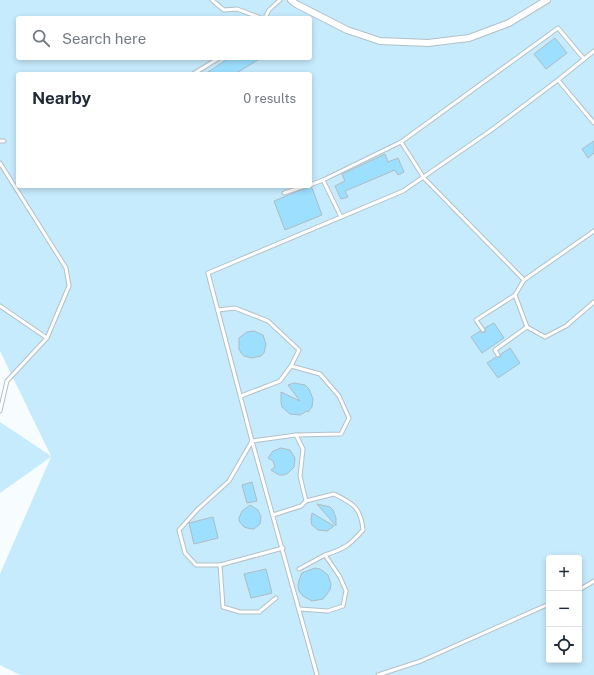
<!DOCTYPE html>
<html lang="en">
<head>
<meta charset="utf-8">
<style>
	body { margin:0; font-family:"Public Sans",sans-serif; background:#f2f2f3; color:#1f2937 }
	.controls { position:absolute; right:12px; bottom:12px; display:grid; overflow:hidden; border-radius:4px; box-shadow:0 2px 6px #0003 }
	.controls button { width:36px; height:36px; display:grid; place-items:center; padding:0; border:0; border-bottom:1px solid #e0e1e3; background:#fff; color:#1f2937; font:20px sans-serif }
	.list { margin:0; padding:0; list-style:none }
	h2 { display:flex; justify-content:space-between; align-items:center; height:52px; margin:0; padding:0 16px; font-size:17px }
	h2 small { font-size:13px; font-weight:400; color:#747a83 }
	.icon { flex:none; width:22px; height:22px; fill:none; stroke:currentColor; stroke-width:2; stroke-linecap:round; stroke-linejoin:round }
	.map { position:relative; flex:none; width:594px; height:675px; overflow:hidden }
	.search { position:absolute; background:#fff; box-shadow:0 2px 6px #0003; left:16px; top:16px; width:296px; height:44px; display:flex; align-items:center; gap:10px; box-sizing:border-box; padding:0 14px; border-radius:4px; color:#747a83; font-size:15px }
	.panel { position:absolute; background:#fff; box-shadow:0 2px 6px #0003; left:16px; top:72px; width:296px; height:116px; border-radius:4px }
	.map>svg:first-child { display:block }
</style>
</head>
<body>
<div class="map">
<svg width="594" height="675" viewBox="0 0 594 675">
	<rect width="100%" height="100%" fill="#f7fcff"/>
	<path fill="#c6ebfd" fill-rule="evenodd" d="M0 0H594V675H20L0 665V574L51 457 0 493V422L51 456 0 351ZM18 18H310V58H18ZM18 74H310V186H18ZM549 558H579V660H549Z"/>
	<g fill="#9ddfff" stroke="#aebbc1">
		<polygon points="555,38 567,53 546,69 534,54"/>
		<polygon points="229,58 261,58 235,74 205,74"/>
		<polygon points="594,141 594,153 588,158 582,149"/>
		<polygon points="385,154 388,162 398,158 404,172 398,175 395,170 345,191 348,197 341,199 335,186 345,181 342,174"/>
		<polygon points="308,187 312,188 322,215 285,230 274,201"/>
		<polygon points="494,323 504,338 482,353 471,337 480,331 484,333 486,331 485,328"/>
		<polygon points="254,331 263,335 266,344 264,353 261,356 252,358 244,356 241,353 239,349 239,338 247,332"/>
		<polygon points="510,348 520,363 498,378 487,363 496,357 500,357 501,354"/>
		<polygon points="294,383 305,385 309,389 313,399 312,407 308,412 307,411 300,415 290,414 282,407 281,402 281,392 300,401 288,385"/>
		<polygon points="281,448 290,450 295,458 294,467 288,473 284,475 279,475 271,470 275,467 273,461 268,458 273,451"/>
		<polygon points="252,482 257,501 247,503 242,485"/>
		<polygon points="317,504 330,507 333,510 336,518 336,526"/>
		<polygon points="250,505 258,510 261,517 260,524 254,529 251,529 244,527 239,521 239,518 242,511"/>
		<polygon points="312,513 334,526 327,531 318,530 312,525 311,520"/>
		<polygon points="213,517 218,538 194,544 189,523"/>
		<polygon points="315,568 320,569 328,575 331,584 330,590 323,599 312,601 303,596 299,591 298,586 299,580 302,573"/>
		<polygon points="266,569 272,593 251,598 244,574"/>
	</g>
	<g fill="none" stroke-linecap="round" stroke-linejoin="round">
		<defs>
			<g id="service">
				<polyline points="212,0 224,10 237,9 261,18"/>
				<polyline points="265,18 269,10 280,0"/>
				<polyline points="193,74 219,58"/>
				<polyline points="558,80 594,123"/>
				<polyline points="0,141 4,141"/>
				<polyline points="401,142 424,178 524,280 594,231"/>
				<polyline points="0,163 66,268 69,286 47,338 7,381 0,411"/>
				<polyline points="323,180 341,217"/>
				<polyline points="310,185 323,180 401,142 558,28 584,59"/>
				<polyline points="284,193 305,186"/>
				<polyline points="524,280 515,295 527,327 545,337 566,326 594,302"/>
				<polyline points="0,306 47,338"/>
				<path d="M218 310 235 308 268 321 299 350 291 366 320 374 339 396 349 418 341 434 296 435 303 449 300 476 306 501 334 494C352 503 361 507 363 530 350 545 344 549 325 555L340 577 346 591 343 606 328 611 299 609"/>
				<polyline points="483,330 476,320 515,295"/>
				<polyline points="498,355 495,350 527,327"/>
				<polyline points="241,396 280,381 291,366"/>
				<polyline points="273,515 301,506 306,501"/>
				<polyline points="283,548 220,565 196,565 185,553 179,530 198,509 229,481 252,441 296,435"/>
				<polyline points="220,565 223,607 240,612 259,612 276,598"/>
				<polyline points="299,569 325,555"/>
				<polyline points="579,590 594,581"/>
				<polyline points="317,675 252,441 208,273 403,191 490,131 558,80 594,51"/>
				<polyline points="378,675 421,661 549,604"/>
			</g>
			<polyline id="minor" points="291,0 296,4 347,30 380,41 428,43 469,38 509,23 547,0"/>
		</defs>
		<use href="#service" stroke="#b3c0c6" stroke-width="5"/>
		<use href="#minor" stroke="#b3c0c6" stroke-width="8"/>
		<use href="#service" stroke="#fff" stroke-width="3"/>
		<use href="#minor" stroke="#fff" stroke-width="6"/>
	</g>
</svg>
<div class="controls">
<button>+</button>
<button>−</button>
<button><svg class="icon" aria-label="locate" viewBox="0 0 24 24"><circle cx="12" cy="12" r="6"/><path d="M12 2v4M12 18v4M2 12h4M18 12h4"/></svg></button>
</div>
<div class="search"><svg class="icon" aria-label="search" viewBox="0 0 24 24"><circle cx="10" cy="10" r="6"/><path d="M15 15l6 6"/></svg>Search here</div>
<section class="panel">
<h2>Nearby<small>0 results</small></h2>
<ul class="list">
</ul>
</section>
</div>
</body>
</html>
